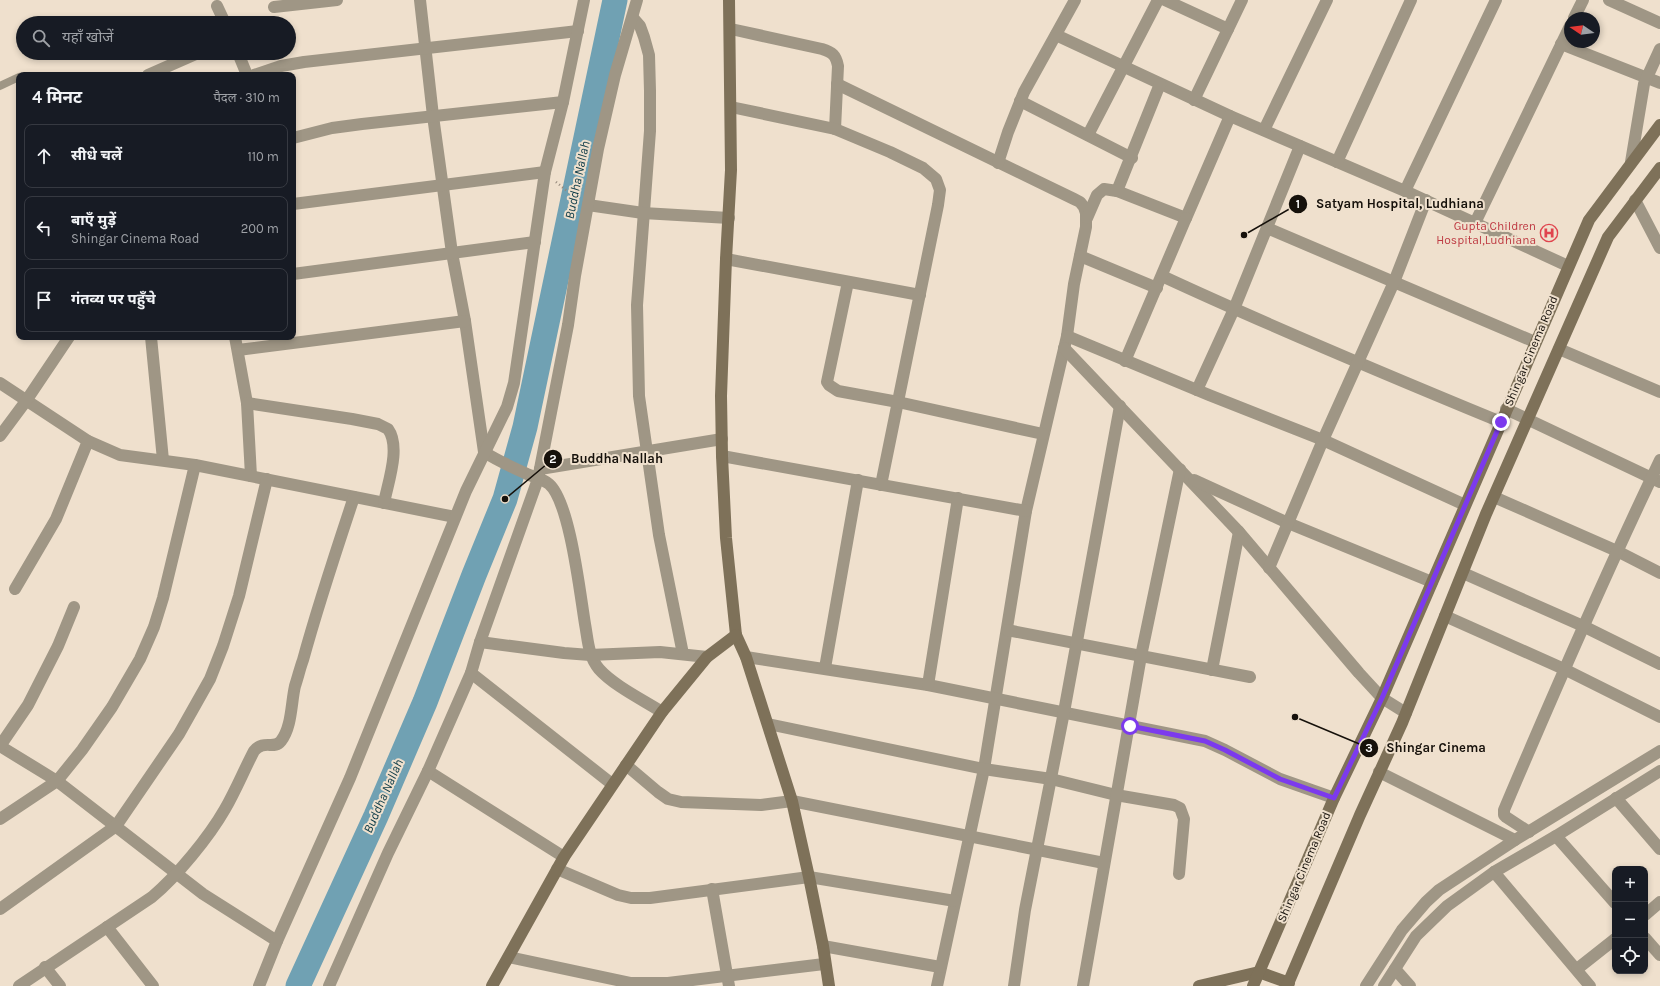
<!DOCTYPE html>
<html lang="hi">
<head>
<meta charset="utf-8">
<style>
	body { margin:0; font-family:Karla,"Noto Sans Devanagari",sans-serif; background:#242831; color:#f1f3f6 }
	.controls { position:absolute; right:12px; bottom:12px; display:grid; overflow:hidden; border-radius:8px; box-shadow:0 2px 6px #0003 }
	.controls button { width:36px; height:36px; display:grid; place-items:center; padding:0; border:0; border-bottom:1px solid #363941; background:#171b24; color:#f1f3f6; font:20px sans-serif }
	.compass { position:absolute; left:1564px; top:12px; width:36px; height:36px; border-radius:50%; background:#171b24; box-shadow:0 2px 6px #0003; rotate:283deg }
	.stop { position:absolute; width:12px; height:12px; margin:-9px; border:3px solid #7c3aed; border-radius:50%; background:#fff }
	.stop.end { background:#7c3aed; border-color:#fff; box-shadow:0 1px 4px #0008 }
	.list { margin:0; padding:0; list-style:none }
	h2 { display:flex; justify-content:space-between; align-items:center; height:52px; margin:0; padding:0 16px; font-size:17px }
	h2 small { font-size:13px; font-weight:400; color:#9ea1a6 }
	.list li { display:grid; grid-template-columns:26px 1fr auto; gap:12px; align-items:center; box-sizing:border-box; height:64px; margin:0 8px 8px; padding:0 8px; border:1px solid #363941; border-radius:8px }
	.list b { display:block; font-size:15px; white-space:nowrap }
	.list p { margin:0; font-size:13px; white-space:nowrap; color:#9ea1a6 }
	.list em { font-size:13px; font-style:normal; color:#9ea1a6 }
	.icon { flex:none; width:22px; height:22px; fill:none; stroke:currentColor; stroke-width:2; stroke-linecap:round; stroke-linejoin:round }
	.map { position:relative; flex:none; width:1660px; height:986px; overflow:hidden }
	.search { position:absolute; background:#171b24; box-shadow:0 2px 6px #0003; left:16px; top:16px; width:280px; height:44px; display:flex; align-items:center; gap:10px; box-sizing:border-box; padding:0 14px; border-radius:22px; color:#9ea1a6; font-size:15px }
	.panel { position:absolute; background:#171b24; box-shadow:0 2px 6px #0003; left:16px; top:72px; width:280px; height:268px; border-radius:8px }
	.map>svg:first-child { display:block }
</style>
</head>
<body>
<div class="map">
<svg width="1660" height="986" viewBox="0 0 1660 986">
	<rect width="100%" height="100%" fill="#efe0cd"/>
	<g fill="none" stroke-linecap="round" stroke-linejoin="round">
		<polyline stroke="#70a1b3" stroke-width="25" points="298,986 376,816 425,702 474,575 505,499 525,427 615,0"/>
		<polyline stroke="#92877a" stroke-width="2.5" stroke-dasharray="1 3" stroke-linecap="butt" points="556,182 577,199"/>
		<polyline stroke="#9f9685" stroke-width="8" points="0,86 19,77"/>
		<g stroke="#9f9685" stroke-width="12">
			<path d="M420 0 433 116 452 253 465 321 484 452C498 461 512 467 527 474 534 477 543 479 549 484 570 502 580 594 585 624 588 640 588 656 599 669 613 685 643 700 662 712"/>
			<polyline points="1165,0 1228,29"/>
			<polyline points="1609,0 1660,23"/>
			<polyline points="217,6 225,23"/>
			<polyline points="274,7 337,0"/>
			<polyline points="633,18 640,26 644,37 649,55 650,91 650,131 637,305 639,396 659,535 683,654"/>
			<polyline points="1574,18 1583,0"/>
			<path d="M731 29 822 49C832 52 836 55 838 66L835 129"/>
			<polyline points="1056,35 1230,116 1405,191 1568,266"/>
			<polyline points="1561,44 1660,83"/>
			<polyline points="238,53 247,75"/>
			<polyline points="148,75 198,53"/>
			<polyline points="254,75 281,66 304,62 578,31"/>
			<polyline points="837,84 1074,199 1080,202 1084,207 1086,213 1086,227 1074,284 1067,336 1026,511 984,769 937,986"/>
			<polyline points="1194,100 1242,0"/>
			<polyline points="1020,101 1132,158"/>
			<polyline points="731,107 835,129 890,152 923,168 936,179 940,190 938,205 881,485"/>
			<polyline points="1264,130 1327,0"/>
			<polyline points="1088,135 1158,0"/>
			<polyline points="293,138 332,128 362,124 563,102"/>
			<polyline points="1337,162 1411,0"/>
			<polyline points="1631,162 1644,84 1660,49"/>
			<polyline points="998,163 1008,132 1024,92 1075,0"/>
			<polyline points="1117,191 1160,84"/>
			<polyline points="1405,191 1496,0"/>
			<polyline points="1635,200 1660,248"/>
			<polyline points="293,204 545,172"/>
			<polyline points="588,205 643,213 729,218"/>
			<polyline points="1087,218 1097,195 1104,189 1117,191 1186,218 1230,116"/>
			<polyline points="1475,223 1570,26"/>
			<polyline points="1267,228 1535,342"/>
			<polyline points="1080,256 1157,288"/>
			<polyline points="726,259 920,295"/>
			<polyline points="293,274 535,242"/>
			<path d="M1162 276C1274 328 1387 375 1501 422"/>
			<polyline points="848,282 827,382 829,385 838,391 898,402 1043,434"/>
			<polyline points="1067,336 1209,395 1323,440 1465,505"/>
			<polyline points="151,337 163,460"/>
			<polyline points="235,337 247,403 251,476"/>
			<polyline points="1064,348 1239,532 1359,673 1382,698 1406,713"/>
			<polyline points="1559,349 1660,392"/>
			<polyline points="238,350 465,321"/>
			<polyline points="1125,361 1186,218"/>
			<polyline points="0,383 88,441 120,455 195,465 455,517"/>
			<polyline points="1197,390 1234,309 1300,146"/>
			<path d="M247 403 352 419 378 424 388 429C401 447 388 482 384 503"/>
			<polyline points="1506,409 1660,482"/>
			<polyline points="0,436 26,401 69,337"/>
			<polyline points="722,456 1026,511"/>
			<polyline points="540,469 722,439"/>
			<polyline points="1194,480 1288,523 1432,582"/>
			<polyline points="1494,497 1617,551 1660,573"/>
			<polyline points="1269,568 1323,440 1394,282 1426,200"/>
			<polyline points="1463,573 1583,626 1660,664"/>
			<polyline points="15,589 56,519 88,441"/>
			<polyline points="1445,616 1564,669 1660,717"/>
			<polyline points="1007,630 1250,677"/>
			<polyline points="480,642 564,653 590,655 660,652 707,657"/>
			<polyline points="746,657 928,685 1205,741 1225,750 1280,779 1334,798"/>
			<polyline points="825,668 858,480"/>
			<polyline points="1212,670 1239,532"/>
			<polyline points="471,673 612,784"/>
			<polyline points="928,685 958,498"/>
			<polyline points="768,724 984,769 1051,779 1116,795 1174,805 1180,808 1184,819 1179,874"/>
			<polyline points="0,746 57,781 203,894 277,941"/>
			<polyline points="0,746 28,705 58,646 74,607"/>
			<polyline points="626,765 658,792 668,799 681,802 761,805 792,801 1104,863"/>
			<polyline points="428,771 564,857"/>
			<polyline points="1379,772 1515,840"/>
			<polyline points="1616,798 1660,849"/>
			<polyline points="0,819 57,781 82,750 112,707 140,659 154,627 163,598 195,465"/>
			<path d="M1529 832 1506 817 1504 815V810C1554 692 1605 575 1660 460"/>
			<polyline points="1556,836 1615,903"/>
			<polyline points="557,869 618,895 631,898 650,898 809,877 955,901"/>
			<polyline points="1494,872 1590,986"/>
			<polyline points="712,889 729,986"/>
			<polyline points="0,909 116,826 179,734 210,679 223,646 239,596 267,479"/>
			<polyline points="1645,915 1660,902"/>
			<polyline points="107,927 153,986"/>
			<polyline points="1645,938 1660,955"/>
			<polyline points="823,946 940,967"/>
			<polyline points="509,957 631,983 668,983 824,964"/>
			<polyline points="45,967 60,986"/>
			<polyline points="1395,969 1410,986"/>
			<polyline points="1577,969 1615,939"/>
			<path d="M19 986 152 897C177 876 209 837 225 809 236 790 244 770 254 751 264 739 274 750 281 741 292 727 291 703 295 686 298 677 300 668 303 660 318 605 336 551 354 497"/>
			<polyline points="259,986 277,941 350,778 466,491 507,407 514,383 545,172 563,102 584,0"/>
			<polyline points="329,986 388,853 428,771 471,673 480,642 538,479 568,325 575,276 598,149 615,75 637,0"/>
			<polyline points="1014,986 1025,910 1064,712 1120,406"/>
			<polyline points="1083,986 1141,656 1180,469"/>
			<polyline points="1366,986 1402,930 1426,902 1439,890 1515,840 1660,751"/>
			<polyline points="1384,986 1416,936 1447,906 1494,872 1556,836 1660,771"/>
		</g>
		<g stroke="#7e7159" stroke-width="12">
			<polyline points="729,0 731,170 726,259 721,396 722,456 726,538 736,635 746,657 792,801 809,877 823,946 829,986"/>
			<polyline points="492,986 564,857 662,712 707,657 736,635"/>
			<polyline points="1199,986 1259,972 1289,983"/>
			<polyline points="1253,986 1334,798 1382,698 1589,220 1660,125"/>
			<polyline points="1287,986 1360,815 1402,723 1486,514 1608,237 1660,168"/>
		</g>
	</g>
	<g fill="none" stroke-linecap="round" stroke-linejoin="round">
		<polyline stroke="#7c3aed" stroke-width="5" points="1130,726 1205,741 1225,750 1280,779 1334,798 1382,698 1501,422"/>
	</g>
	<defs>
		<symbol id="hospital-ring" viewBox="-11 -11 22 22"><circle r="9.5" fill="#efe0cd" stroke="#e0444e" stroke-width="1.5"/><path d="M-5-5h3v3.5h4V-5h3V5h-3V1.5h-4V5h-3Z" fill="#e0444e"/></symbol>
	</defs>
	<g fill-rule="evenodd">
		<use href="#hospital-ring" x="1539" y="223" width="20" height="20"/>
	</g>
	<g text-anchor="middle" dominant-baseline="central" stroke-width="4" stroke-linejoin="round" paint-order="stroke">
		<g font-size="12" fill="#be3a42" stroke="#efe0cd" text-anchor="end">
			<text x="1536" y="226">Gupta Children<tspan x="1536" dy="14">Hospital,Ludhiana</tspan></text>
		</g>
		<g font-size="12" fill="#16110b" stroke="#efe0cd">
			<text transform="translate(1531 351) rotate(-67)">Shingar Cinema Road</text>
			<text transform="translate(1304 867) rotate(-67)">Shingar Cinema Road</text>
		</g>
		<g font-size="13" font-style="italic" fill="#093845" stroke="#efe0cd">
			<text transform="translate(577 180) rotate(-78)">Buddha Nallah</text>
			<text transform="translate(383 796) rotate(-66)">Buddha Nallah</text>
		</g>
	</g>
	<path fill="none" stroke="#16110b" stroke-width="1.5" d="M1244 235L1298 204M505 499L553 459M1295 717L1369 748"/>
	<g fill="#16110b" stroke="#efe0cd" stroke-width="1.5">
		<circle cx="1244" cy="235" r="4"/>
		<circle cx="505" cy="499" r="4"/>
		<circle cx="1295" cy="717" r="4"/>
		<circle cx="1298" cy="204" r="10"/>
		<circle cx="553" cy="459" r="10"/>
		<circle cx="1369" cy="748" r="10"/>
	</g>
	<g font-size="12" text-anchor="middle" font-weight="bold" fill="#fff">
		<text x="1298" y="208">1</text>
		<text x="553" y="463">2</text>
		<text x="1369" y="752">3</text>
	</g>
	<g font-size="13" text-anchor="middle" font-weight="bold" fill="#16110b" stroke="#efe0cd" stroke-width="4" stroke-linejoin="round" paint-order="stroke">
		<text x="1400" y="208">Satyam Hospital, Ludhiana</text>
		<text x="617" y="463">Buddha Nallah</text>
		<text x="1436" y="752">Shingar Cinema</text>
	</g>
</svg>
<div class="controls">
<button>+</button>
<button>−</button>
<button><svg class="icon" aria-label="locate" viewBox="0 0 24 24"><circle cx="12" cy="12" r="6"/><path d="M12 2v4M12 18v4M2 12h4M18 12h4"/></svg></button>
</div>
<svg class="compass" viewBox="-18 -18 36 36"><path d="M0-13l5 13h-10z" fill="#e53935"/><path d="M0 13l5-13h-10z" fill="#9ea1a6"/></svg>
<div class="stop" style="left:1130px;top:726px"></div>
<div class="stop end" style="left:1501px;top:422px"></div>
<div class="search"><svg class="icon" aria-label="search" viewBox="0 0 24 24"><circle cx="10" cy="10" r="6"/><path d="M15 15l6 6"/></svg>यहाँ खोजें</div>
<section class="panel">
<h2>4 मिनट<small>पैदल · 310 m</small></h2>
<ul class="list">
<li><svg class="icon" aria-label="ahead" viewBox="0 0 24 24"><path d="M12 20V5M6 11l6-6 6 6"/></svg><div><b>सीधे चलें</b></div><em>110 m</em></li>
<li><svg class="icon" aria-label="left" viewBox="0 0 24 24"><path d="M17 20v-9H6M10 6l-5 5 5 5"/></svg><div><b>बाएँ मुड़ें</b><p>Shingar Cinema Road</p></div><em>200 m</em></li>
<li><svg class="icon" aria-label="arrive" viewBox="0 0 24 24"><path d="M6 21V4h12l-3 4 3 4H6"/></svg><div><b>गंतव्य पर पहुँचे</b></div></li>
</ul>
</section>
</div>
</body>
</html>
